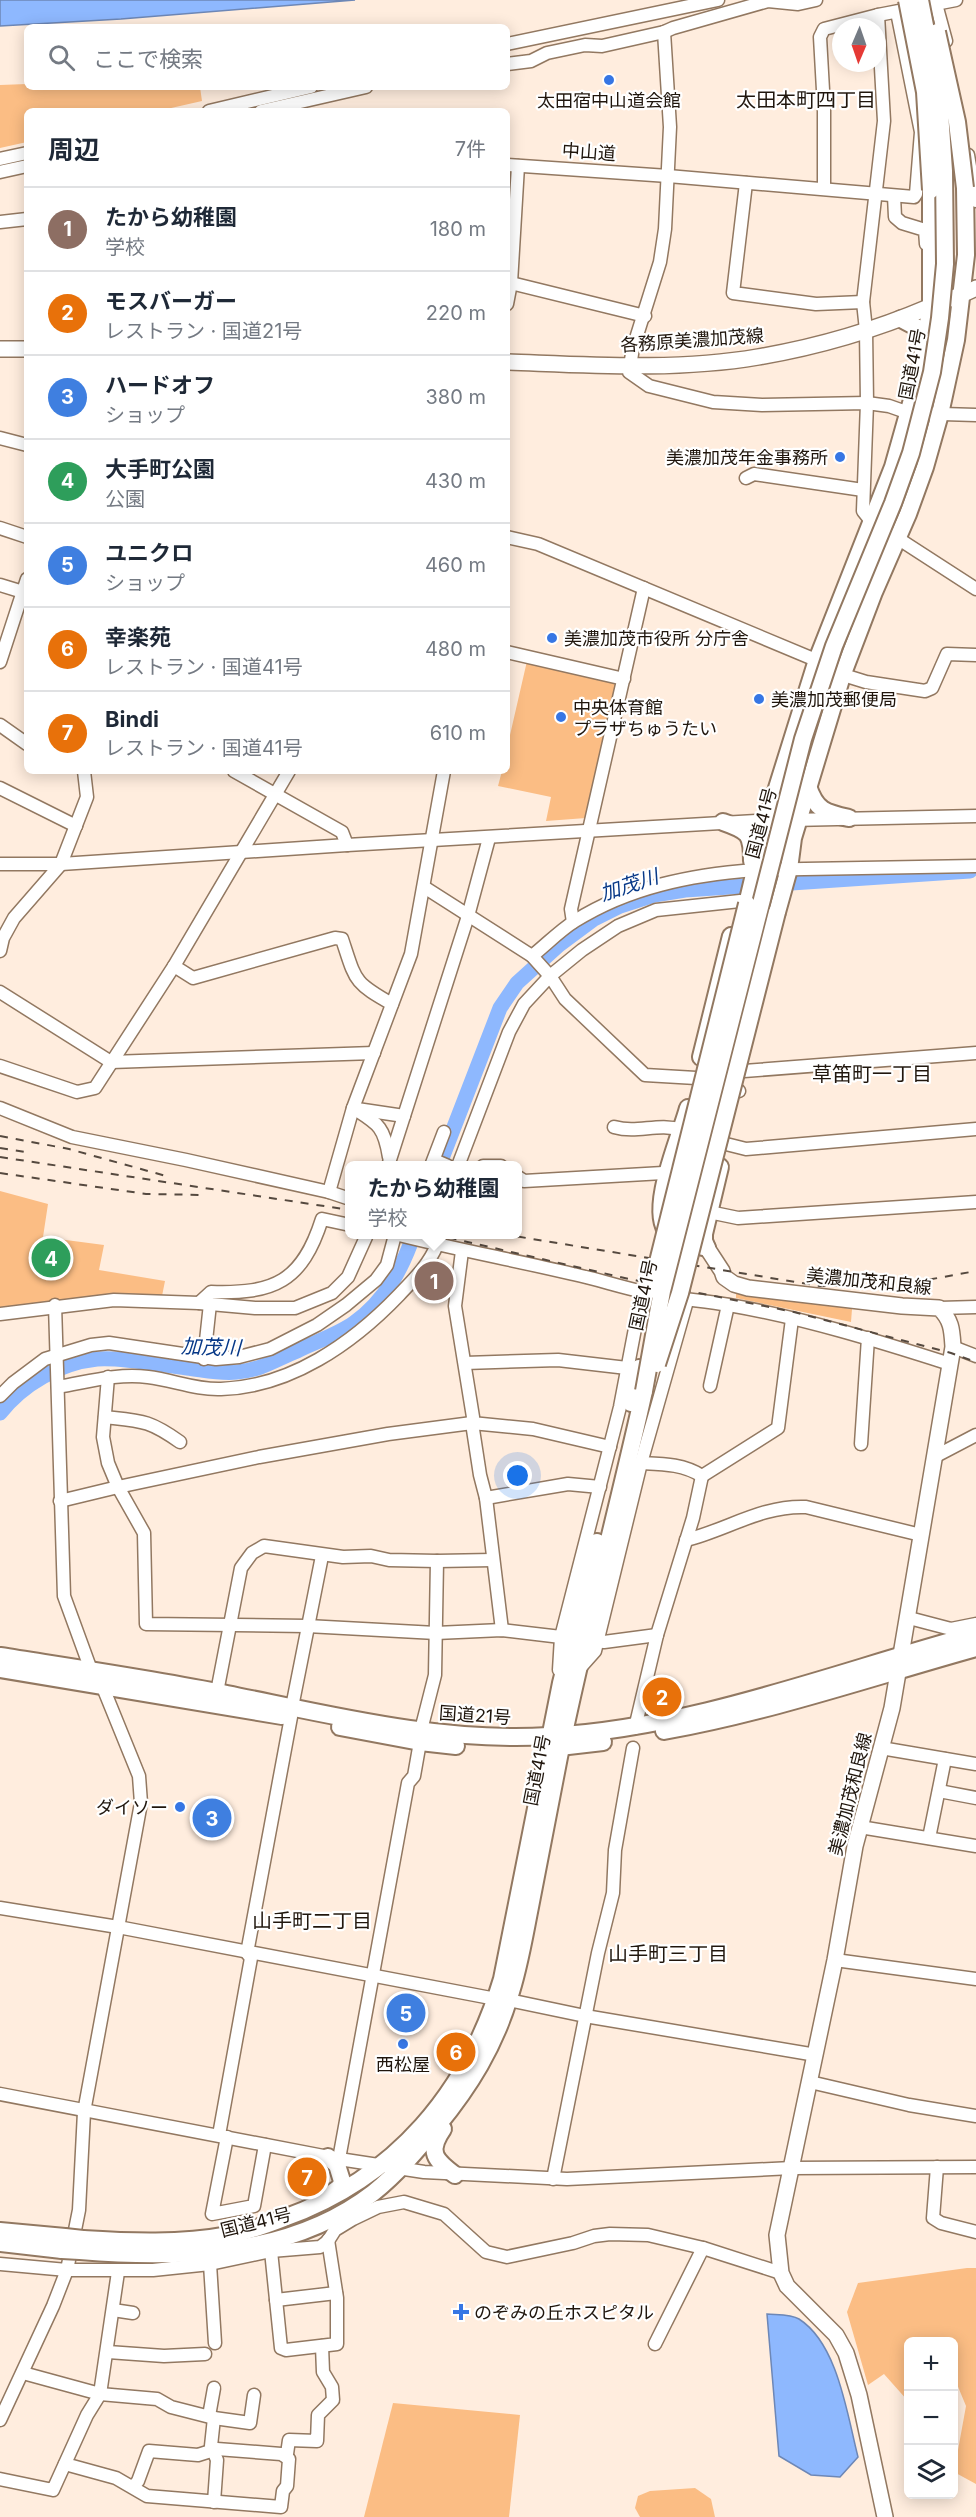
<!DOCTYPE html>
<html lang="ja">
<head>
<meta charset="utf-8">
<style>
	body { margin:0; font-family:Inter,"Noto Sans JP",sans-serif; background:#f2f2f3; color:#1f2937 }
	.controls { position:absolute; right:18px; bottom:18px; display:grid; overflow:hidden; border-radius:9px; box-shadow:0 3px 15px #0003 }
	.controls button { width:54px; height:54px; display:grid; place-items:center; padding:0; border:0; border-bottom:2px solid #e0e1e3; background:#fff; color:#1f2937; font:30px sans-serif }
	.compass { position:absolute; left:832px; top:18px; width:54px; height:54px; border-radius:50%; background:#fff; box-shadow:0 3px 15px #0003; rotate:182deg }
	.you { position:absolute; left:518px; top:1476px; width:21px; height:21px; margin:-15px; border:4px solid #fff; border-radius:50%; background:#1a73e8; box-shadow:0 0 0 9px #1a73e833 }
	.badge { display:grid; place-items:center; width:39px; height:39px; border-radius:50%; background:#b45309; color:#fff; font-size:20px; font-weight:700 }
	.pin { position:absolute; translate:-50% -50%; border:3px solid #fff; box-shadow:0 2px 6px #0006 }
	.popup { position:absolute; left:345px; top:1161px; width:177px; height:78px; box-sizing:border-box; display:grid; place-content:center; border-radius:9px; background:#fff; filter:drop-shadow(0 2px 4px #0005); font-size:20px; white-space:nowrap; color:#747a83 }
	.popup b { font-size:22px; color:#1f2937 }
	.popup::after { content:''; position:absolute; left:50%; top:100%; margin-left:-12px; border:12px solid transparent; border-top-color:#fff }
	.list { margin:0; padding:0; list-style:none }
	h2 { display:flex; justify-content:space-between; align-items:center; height:78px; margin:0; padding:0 24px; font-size:26px }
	h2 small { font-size:20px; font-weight:400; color:#747a83 }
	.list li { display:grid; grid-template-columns:39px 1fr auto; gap:18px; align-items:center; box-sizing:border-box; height:84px; padding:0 24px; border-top:2px solid #e0e1e3 }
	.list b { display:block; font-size:22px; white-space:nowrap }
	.list p { margin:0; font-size:20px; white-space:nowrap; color:#747a83 }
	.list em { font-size:20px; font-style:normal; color:#747a83 }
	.icon { flex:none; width:33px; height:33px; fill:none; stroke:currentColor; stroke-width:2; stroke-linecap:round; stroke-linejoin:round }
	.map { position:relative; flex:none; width:976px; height:2517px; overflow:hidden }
	.search { position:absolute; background:#fff; box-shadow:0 3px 15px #0003; left:24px; top:24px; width:486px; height:66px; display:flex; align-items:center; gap:15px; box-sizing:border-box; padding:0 21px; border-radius:9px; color:#747a83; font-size:22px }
	.panel { position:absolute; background:#fff; box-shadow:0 3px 15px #0003; left:24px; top:108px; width:486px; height:666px; border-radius:9px }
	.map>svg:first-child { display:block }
</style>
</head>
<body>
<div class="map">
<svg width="976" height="2517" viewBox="0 0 976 2517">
	<rect width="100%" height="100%" fill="#ffedde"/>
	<g fill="#fbbd84">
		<polygon points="27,84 27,87 200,87 202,101 158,111 27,111 27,142 0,148 0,85"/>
		<polygon points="527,661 613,681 615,686 586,818 546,821 551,797 498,786 502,771 507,771 507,748"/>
		<polygon points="0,1191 48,1204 43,1237 104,1245 99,1270 165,1281 162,1296 107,1295 0,1308"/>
		<polygon points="736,1291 852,1309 851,1322 736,1298"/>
		<polygon points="967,2268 976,2268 976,2484 954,2472 966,2406 954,2377 954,2342 908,2342 908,2401 884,2374 868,2385 847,2312 858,2283"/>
		<polygon points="393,2403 520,2415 509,2517 364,2517"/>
		<polygon points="695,2488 711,2499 715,2517 640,2517 635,2508 638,2496 650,2491"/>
	</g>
	<g fill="#8eb8fe" stroke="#6d87b6" stroke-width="1.5">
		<polygon points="0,0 355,0 121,19 0,26"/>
		<path d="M767 2314C776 2315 791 2314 799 2319 838 2344 847 2414 858 2457L840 2477 811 2475 779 2456Z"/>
	</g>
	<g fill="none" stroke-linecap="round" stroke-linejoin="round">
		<g stroke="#8eb8fe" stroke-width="15">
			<polyline points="439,1166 500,1008 517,983 559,945 594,919 620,906 654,895 685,890 970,871"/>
			<path d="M0 1413C23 1384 59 1363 97 1359 124 1357 160 1365 187 1368 204 1370 221 1374 237 1372 259 1371 277 1359 297 1351 315 1342 337 1335 354 1323 385 1301 402 1269 414 1234"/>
		</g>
		<defs>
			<g id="minor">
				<polyline points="936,4 946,41"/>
				<polyline points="878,15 884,121 863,302 866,330 867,403 863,511 871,521 976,589"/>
				<polyline points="664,32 670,127 665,229 660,262 633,348 629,372 649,386 713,402 762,405 867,403 889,406 909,413 976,415"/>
				<polyline points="507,44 718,0"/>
				<polyline points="507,64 531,61 547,53 585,45 602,46 664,32 673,28 768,1 798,4 816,0"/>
				<polyline points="209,111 311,87"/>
				<polyline points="261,111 366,87"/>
				<polyline points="968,155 976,201"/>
				<polyline points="0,159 27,153"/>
				<polyline points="507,165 668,176 914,197 916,194 921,132 897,12"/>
				<polyline points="0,172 27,166"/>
				<polyline points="746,183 733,293 816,304 863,302"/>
				<polyline points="824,188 824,108 820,37 824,29 878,15 956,0"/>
				<polyline points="894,196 895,217 902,223 925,230 926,244"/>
				<polyline points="0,222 27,219"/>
				<polyline points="507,282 645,316"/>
				<polyline points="507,304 511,283 518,166"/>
				<polyline points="0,438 27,445"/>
				<polyline points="746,478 754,474 863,490"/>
				<polyline points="0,528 27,537"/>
				<polyline points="507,537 538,544 823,663"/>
				<polyline points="0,585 23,592"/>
				<polyline points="507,652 624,679"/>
				<polyline points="0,662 27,579"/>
				<polyline points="837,673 866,682 925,691 932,688 947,654 976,655"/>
				<polyline points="0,725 27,744"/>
				<polyline points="234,771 342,832 347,845"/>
				<polyline points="0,788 76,826"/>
				<polyline points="791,820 976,816"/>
				<polyline points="0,864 61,864 347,845 774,820"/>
				<polyline points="424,887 532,956 550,976 565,999 645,1075 696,1078 739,1091"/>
				<polyline points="573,922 571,909 644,588"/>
				<polyline points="0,951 3,938 14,918 61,864 87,797 84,771"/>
				<path d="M532 956C546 945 559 931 575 921 629 887 691 875 754 870L976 866"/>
				<path d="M174 966 193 978 335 938 342 939C356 981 353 982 392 1004"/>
				<polyline points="0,992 111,1062 374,1053"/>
				<polyline points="712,1062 744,1071 976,1053"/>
				<polyline points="0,1066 77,1092 95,1088 174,966 289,771"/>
				<polyline points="0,1108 72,1137 186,1160 329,1192 353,1108 411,954 444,771"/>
				<path d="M353 1108C378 1124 384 1126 389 1157"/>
				<polyline points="357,1109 404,1116"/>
				<path d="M614 1127C639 1134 657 1122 682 1130"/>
				<polyline points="726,1144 746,1149 976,1129"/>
				<polyline points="434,1160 448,1166"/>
				<polyline points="388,1166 468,916 489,838"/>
				<polyline points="431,1166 444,1132"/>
				<polyline points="458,1166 509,1032 524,1004 550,976 582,950 618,926 656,910 740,901"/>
				<polyline points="483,1166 501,1166"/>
				<polyline points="518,1177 524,1181 663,1173 709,1212 738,1218 976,1202"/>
				<polyline points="329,1192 350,1199"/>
				<path d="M395 1234C454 1249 514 1260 573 1274 597 1279 620 1287 644 1292 672 1299 701 1300 729 1305 804 1318 878 1341 950 1364"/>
				<polyline points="462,1251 455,1306 473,1417 472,1423 480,1475 486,1498 502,1630"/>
				<path d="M199 1303 211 1292C274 1294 302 1282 322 1219L350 1225"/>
				<polyline points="939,1308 976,1307"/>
				<polyline points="0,1314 114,1300 199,1303 255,1308 295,1308 332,1293 348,1277 366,1237"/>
				<polyline points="953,1347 976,1356"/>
				<polyline points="204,1359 210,1304"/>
				<polyline points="465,1363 558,1360 627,1368"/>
				<polyline points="108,1377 103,1437 108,1463 118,1487 144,1533 146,1624 307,1626 436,1633 502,1630 561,1637 620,1407 642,1292"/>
				<polyline points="710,1386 728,1305"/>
				<path d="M58 1387C88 1382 117 1373 148 1377 173 1380 196 1390 221 1389 290 1387 352 1344 399 1295 414 1279 428 1266 437 1245"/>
				<polyline points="0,1396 13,1383 45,1359 91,1345 109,1343 216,1359 239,1357 270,1349 317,1325 346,1305 376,1280 387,1265 395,1235"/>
				<path d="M105 1417C142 1421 149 1420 180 1442"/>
				<polyline points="861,1444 868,1338"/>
				<polyline points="934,1457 976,1435"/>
				<path d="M641 1463C663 1464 683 1464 702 1476"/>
				<polyline points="702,1476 778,1428 792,1319"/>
				<polyline points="486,1498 568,1484 600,1487"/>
				<polyline points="60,1501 118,1487 259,1457 388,1434 472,1423 533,1429 610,1447"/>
				<path d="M686 1540C727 1530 762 1505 806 1507L921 1535"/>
				<polyline points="909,1618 951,1629 976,1624"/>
				<polyline points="597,1641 604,1642 657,1635"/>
				<polyline points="579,1669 595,1651 641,1463 687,1301"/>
				<polyline points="559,1670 561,1637 568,1637"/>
				<polyline points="217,1692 241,1568 252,1553 264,1546 343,1557 371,1556 389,1560 437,1561 493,1560"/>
				<polyline points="292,1707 322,1556"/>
				<polyline points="635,1728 657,1635 693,1518 702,1476"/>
				<polyline points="421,1730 435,1675 437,1561"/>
				<polyline points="881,1748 976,1764"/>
				<polyline points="939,1791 976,1798"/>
				<polyline points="860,1827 976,1846"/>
				<polyline points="929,1838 945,1759"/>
				<polyline points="0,1908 118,1927 496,1999"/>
				<polyline points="835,1960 976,1979"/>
				<polyline points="509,2000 585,2016 816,2055"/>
				<polyline points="810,2082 909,2105 976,2116"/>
				<polyline points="0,2094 339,2159 424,2172 567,2179 792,2168 976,2167"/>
				<polyline points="219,2135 251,1958 247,1953 291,1717"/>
				<polyline points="227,2137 212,2214 254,2206 265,2145"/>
				<polyline points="339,2159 408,1783 414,1776 420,1742"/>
				<polyline points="937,2167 933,2218 941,2223 976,2232"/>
				<polyline points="553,2179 598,1953 613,1893 615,1850 633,1748"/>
				<polyline points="271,2251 281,2348 286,2350 337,2344 337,2298 328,2240"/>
				<polyline points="0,2264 67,2270 153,2270 210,2264 271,2251 320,2247 328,2241 335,2230 353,2219 378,2207 404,2202 444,2214 486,2252 507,2257 573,2243 594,2236 610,2234 648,2235 703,2248 781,2273"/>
				<polyline points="210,2264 215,2343"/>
				<polyline points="276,2300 336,2293"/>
				<polyline points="113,2310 133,2313"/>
				<polyline points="655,2344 703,2248"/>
				<polyline points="108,2352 164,2356 205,2354"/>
				<polyline points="23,2373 100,2394 157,2399 171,2407 214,2418 250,2423 254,2395"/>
				<polyline points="209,2416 214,2388"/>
				<polyline points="0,2420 53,2306 67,2270 79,2210 84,2112 141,1803 139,1776 102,1685 91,1670 64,1596 55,1305"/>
				<polyline points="285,2456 287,2454 289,2440 317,2441 318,2415 333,2400 332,2387 323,2372 322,2346"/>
				<polyline points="65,2464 116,2478 147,2496 281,2507 283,2491 287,2486 289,2459 281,2454 217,2449 198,2455 149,2451 138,2481 133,2487"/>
				<polyline points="0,2479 53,2490 87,2415 100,2394 118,2272"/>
				<polyline points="214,2502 217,2460 211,2446 214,2418"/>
			</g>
			<g id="major">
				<polyline points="0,349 27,349"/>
				<path d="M507 362C590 365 676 371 758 357 817 347 875 330 929 307 945 300 961 296 976 288"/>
				<path d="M707 1248 722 1271 724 1277 734 1284 748 1288 902 1306 939 1308C952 1320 952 1331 953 1347L892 1708 855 1846 835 1960 777 2235 781 2273 787 2286 836 2335 846 2353 859 2395 885 2517"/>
			</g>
			<g id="highway">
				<polyline points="901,319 918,328 925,342"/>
				<polyline points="921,363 931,306 931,190"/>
				<path d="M808 786C816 811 826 813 849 818"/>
				<path d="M723 822C749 831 752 834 752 861"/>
				<polyline points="747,904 767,820 817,660 893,467 917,382 933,351"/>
				<polyline points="777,912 789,869 793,838 842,676 874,592 908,514 925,467 940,414 956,340 966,255 965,188"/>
				<polyline points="701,1057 731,936"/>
				<path d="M688 1108C681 1135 647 1211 668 1233 677 1242 695 1244 707 1248"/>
				<polyline points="707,1248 704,1241 704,1234 720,1167"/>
				<polyline points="631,1403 639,1368"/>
				<path d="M0 1656C76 1668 152 1679 227 1694 331 1715 442 1743 549 1736 695 1728 835 1672 976 1634"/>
				<polyline points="0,1669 282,1716"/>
				<polyline points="340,1727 420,1742 456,1746"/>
				<path d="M664 1731C770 1712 872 1677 976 1648"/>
				<polyline points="551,1748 603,1742"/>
				<path d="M443 2129C427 2152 435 2160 455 2175"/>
				<polyline points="328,2157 337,2165 342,2181 340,2187 329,2195"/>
				<polyline points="0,2231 65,2237"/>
				<path d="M83 2239C131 2242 180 2244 228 2235 247 2232 266 2225 284 2218 396 2178 468 2092 502 1979L561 1683 597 1542"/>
				<polyline points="0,2243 62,2250"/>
				<path d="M80 2251C179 2259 290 2257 373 2193 397 2174 418 2149 438 2125 470 2086 494 2047 509 1998 519 1969 524 1937 530 1907 540 1857 549 1807 559 1757 584 1634 617 1513 644 1391"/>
			</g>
		</defs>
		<use href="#minor" stroke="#927861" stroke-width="15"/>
		<use href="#major" stroke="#927861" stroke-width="18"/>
		<use href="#highway" stroke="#927861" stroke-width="20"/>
		<use href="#minor" stroke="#fff" stroke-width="12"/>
		<use href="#major" stroke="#fff" stroke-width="15"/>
		<use href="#highway" stroke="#fff" stroke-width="16"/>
		<g stroke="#55493f" stroke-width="2" stroke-dasharray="8 8" stroke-linecap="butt">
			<polyline points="0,1136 69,1149 166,1176"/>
			<polyline points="0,1148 26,1152"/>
			<polyline points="0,1157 350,1210"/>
			<polyline points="0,1173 146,1194 205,1195"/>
			<polyline points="433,1234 629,1279 794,1312 951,1353 976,1362"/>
			<polyline points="502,1234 820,1286 894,1286 976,1271"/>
		</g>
		<defs>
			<g id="highway-bridge">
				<polyline points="907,0 925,92 931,190"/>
				<polyline points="937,32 957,122 965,188"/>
				<polyline points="651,1290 747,904"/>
				<polyline points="657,1364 680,1293 777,912"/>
				<polyline points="644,1391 662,1291 803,739 834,646 893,503 911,453 932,372 940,318 945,264 944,171 939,97 920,0"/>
				<polyline points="65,2237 83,2239"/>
				<polyline points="62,2250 80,2251"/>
			</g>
		</defs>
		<use href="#highway-bridge" stroke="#927861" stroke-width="20" stroke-linecap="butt"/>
		<use href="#highway-bridge" stroke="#fff" stroke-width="16"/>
	</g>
	<g fill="#3676e4" stroke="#fff" stroke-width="2">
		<circle cx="609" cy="80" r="6"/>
		<circle cx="840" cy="457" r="6"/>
		<circle cx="552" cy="638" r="6"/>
		<circle cx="759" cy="699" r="6"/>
		<circle cx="561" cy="717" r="6"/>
		<circle cx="180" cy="1807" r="6"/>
		<circle cx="403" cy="2044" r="6"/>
		<path d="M458 2303h6v6h6v6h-6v6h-6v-6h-6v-6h6z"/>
	</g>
	<g text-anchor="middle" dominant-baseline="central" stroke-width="4.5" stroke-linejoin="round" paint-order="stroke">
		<g font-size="18" fill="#20160d" stroke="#fff" text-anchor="start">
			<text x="609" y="100" text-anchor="middle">太田宿中山道会館</text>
			<text x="828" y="457" text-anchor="end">美濃加茂年金事務所</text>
			<text x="564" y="638">美濃加茂市役所 分庁舎</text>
			<text x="771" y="699">美濃加茂郵便局</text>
			<text x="573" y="707">中央体育館<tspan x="573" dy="21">プラザちゅうたい</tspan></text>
			<text x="168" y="1807" text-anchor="end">ダイソー</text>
			<text x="403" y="2064" text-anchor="middle">西松屋</text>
			<text x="474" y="2312">のぞみの丘ホスピタル</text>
		</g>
		<g font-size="18" fill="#20160d" stroke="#fff">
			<text transform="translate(589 152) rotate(4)">中山道</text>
			<text transform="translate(692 340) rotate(-4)">各務原美濃加茂線</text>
			<text transform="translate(912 364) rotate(-79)">国道41号</text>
			<text transform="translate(761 823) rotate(-75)">国道41号</text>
			<text transform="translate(869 1281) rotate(6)">美濃加茂和良線</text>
			<text transform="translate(643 1295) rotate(-78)">国道41号</text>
			<text transform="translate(475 1715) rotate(4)">国道21号</text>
			<text transform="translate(537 1770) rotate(-79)">国道41号</text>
			<text transform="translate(850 1794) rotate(-76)">美濃加茂和良線</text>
			<text transform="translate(256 2222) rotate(-14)">国道41号</text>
		</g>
		<g font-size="20" fill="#20160d" stroke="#fff">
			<text x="806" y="100">太田本町四丁目</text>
			<text x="872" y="1074">草笛町一丁目</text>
			<text x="312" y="1921">山手町二丁目</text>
			<text x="668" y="1954">山手町三丁目</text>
		</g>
		<g font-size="20" font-style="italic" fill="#073887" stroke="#fff">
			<text transform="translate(629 885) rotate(-18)">加茂川</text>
			<text transform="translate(211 1347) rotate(2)">加茂川</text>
		</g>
	</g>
</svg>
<div class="controls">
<button>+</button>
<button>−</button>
<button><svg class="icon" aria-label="layers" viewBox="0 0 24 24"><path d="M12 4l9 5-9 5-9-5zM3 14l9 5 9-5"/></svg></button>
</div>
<svg class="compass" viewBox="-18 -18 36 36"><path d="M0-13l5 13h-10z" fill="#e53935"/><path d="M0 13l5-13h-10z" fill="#747a83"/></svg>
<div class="you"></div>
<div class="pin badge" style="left:434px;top:1281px;background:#8d6e63">1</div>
<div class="popup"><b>たから幼稚園</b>学校</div>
<div class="pin badge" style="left:662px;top:1697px;background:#e8710a">2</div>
<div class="pin badge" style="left:212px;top:1818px;background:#3f7fe0">3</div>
<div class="pin badge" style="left:51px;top:1258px;background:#2e9e5b">4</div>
<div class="pin badge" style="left:406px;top:2013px;background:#3f7fe0">5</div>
<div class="pin badge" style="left:456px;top:2052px;background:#e8710a">6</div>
<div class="pin badge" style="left:307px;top:2177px;background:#e8710a">7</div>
<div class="search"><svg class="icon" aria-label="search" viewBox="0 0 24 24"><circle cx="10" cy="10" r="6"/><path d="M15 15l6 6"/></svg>ここで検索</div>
<section class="panel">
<h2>周辺<small>7件</small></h2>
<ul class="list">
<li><span class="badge" style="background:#8d6e63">1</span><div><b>たから幼稚園</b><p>学校</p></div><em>180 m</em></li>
<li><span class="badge" style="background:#e8710a">2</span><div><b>モスバーガー</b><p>レストラン · 国道21号</p></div><em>220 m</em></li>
<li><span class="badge" style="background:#3f7fe0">3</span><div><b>ハードオフ</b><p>ショップ</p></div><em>380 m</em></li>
<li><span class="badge" style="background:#2e9e5b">4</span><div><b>大手町公園</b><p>公園</p></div><em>430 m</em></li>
<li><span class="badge" style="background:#3f7fe0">5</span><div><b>ユニクロ</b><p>ショップ</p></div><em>460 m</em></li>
<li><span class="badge" style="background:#e8710a">6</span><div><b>幸楽苑</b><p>レストラン · 国道41号</p></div><em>480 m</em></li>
<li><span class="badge" style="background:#e8710a">7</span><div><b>Bindi</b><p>レストラン · 国道41号</p></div><em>610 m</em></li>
</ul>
</section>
</div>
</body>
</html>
